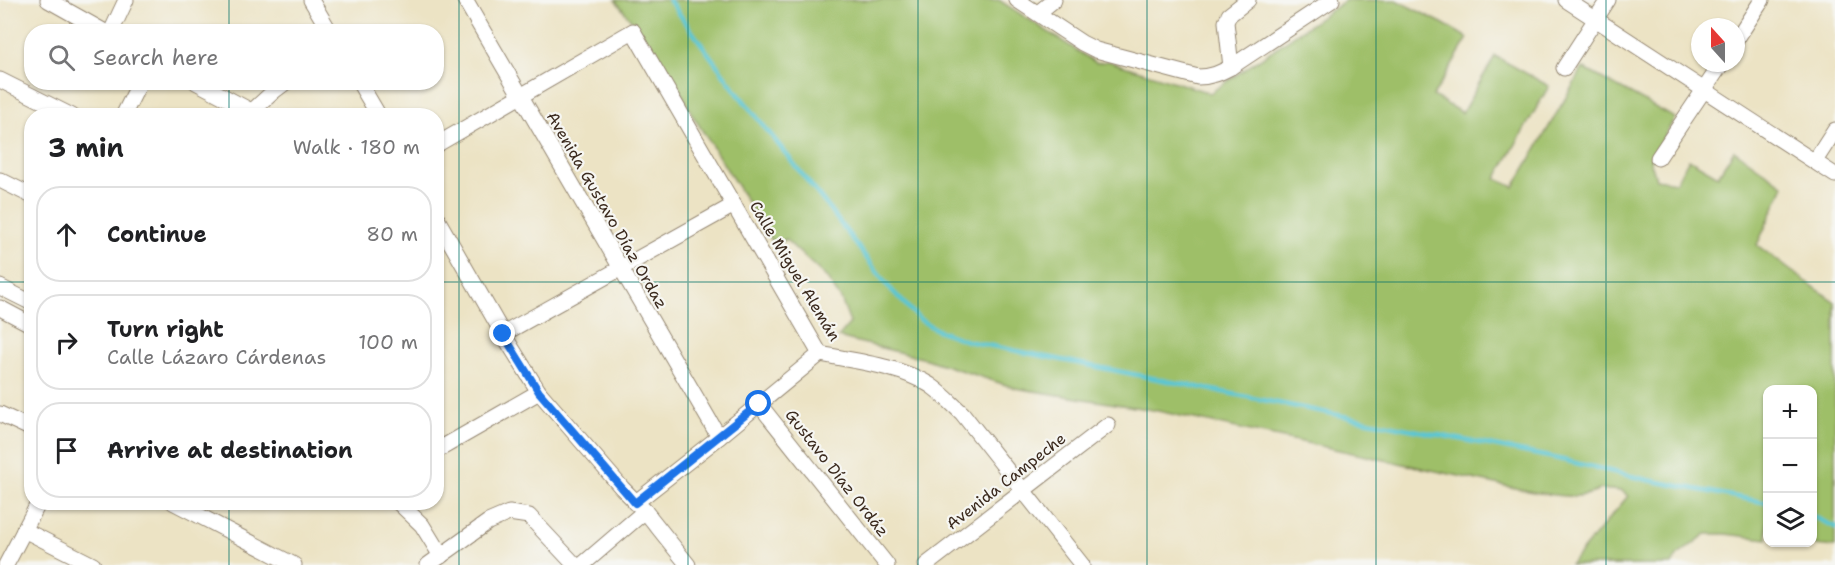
<!DOCTYPE html>
<html lang="en">
<head>
<meta charset="utf-8">
<style>
	body { margin:0; font-family:"Shantell Sans",sans-serif; background:#f2f2f2; color:#202124 }
	.controls { position:absolute; right:18px; bottom:18px; display:grid; overflow:hidden; border-radius:12px; box-shadow:0 2px 4px #0004 }
	.controls button { width:54px; height:54px; display:grid; place-items:center; padding:0; border:0; border-bottom:2px solid #e0e0e0; background:#fff; color:#202124; font:30px sans-serif }
	.compass { position:absolute; left:1691px; top:18px; width:54px; height:54px; border-radius:50%; background:#fff; box-shadow:0 2px 4px #0004; rotate:339deg }
	.stop { position:absolute; width:18px; height:18px; margin:-14px; border:4px solid #1a73e8; border-radius:50%; background:#fff }
	.stop.end { background:#1a73e8; border-color:#fff; box-shadow:0 2px 6px #0008 }
	.list { margin:0; padding:0; list-style:none }
	h2 { display:flex; justify-content:space-between; align-items:center; height:78px; margin:0; padding:0 24px; font-size:26px }
	h2 small { font-size:20px; font-weight:400; color:#757577 }
	.list li { display:grid; grid-template-columns:39px 1fr auto; gap:18px; align-items:center; box-sizing:border-box; height:96px; margin:0 12px 12px; padding:0 12px; border:2px solid #e0e0e0; border-radius:24px }
	.list b { display:block; font-size:22px; white-space:nowrap }
	.list p { margin:0; font-size:20px; white-space:nowrap; color:#757577 }
	.list em { font-size:20px; font-style:normal; color:#757577 }
	.icon { flex:none; width:33px; height:33px; fill:none; stroke:currentColor; stroke-width:2; stroke-linecap:round; stroke-linejoin:round }
	.map { position:relative; flex:none; width:1835px; height:565px; overflow:hidden }
	.search { position:absolute; background:#fff; box-shadow:0 2px 4px #0004; left:24px; top:24px; width:420px; height:66px; display:flex; align-items:center; gap:15px; box-sizing:border-box; padding:0 21px; border-radius:24px; color:#757577; font-size:22px }
	.panel { position:absolute; background:#fff; box-shadow:0 2px 4px #0004; left:24px; top:108px; width:420px; height:402px; border-radius:24px }
	.map>svg:first-child { display:block }
</style>
</head>
<body>
<div class="map">
<svg width="1835" height="565" viewBox="0 0 1835 565">
	<rect width="100%" height="100%" fill="#f6f6f2"/>
	<filter id="ink" filterUnits="userSpaceOnUse"><feTurbulence type="fractalNoise" baseFrequency=".0167" numOctaves="2"/><feDisplacementMap in="SourceGraphic" scale="12" xChannelSelector="R" yChannelSelector="G"/><feConvolveMatrix kernelMatrix="1 2 1 2 8 2 1 2 1" color-interpolation-filters="sRGB"/></filter>
	<filter id="wash" filterUnits="userSpaceOnUse"><feTurbulence type="fractalNoise" baseFrequency=".008" numOctaves="4" result="noise"/><feDisplacementMap in="SourceGraphic" scale="24" xChannelSelector="R" yChannelSelector="G"/><feGaussianBlur stdDeviation="1.35" result="paint"/><feColorMatrix in="noise" values="0 0 0 0 0 0 0 0 0 0 0 0 0 0 0 0 0 1.4 0 .05"/><feComposite in="paint" operator="in"/></filter>
	<g filter="url(#wash)">
		<rect width="100%" height="100%" fill="#ece3c4"/>
		<path fill="#9ebf68" stroke="#6c7443" stroke-width="1.5" d="M615 0H999L1096 63 1108 61 1210 93 1346 0H1396L1442 23 1468 38 1433 96 1462 113 1495 56 1549 86 1496 179 1514 187 1583 68 1675 118 1650 160 1656 179 1676 182 1689 159 1718 176 1734 150 1784 186 1757 245 1790 270 1835 302V547L1793 543 1812 542V390H1768L1767 539 1725 534H1706L1677 556 1672 565H1570L1628 496 1622 491 1601 489C1582 501 1555 495 1533 492L1153 410 1015 388 926 359 838 337 850 323 841 299 826 277 785 239 776 247 693 116 672 75 640 31Z"/>
		<g fill="none" stroke-linecap="round" stroke-linejoin="round">
			<g stroke="#5ac6d3" stroke-width="4.5">
				<polyline points="669,0 736,91 825,203 886,284 919,319 937,330 967,341 1554,458 1648,480 1768,503"/>
				<polyline points="1812,516 1835,527"/>
			</g>
		</g>
	</g>
	<g filter="url(#ink)">
		<g fill="none" stroke-linecap="round" stroke-linejoin="round">
			<defs>
				<g id="street">
					<polyline points="48,0 105,32"/>
					<polyline points="311,0 330,32"/>
					<polyline points="465,0 719,437"/>
					<path d="M1017 0 1082 43 1096 50 1198 77C1211 77 1220 73 1231 67L1332 0"/>
					<polyline points="1566,0 1835,175"/>
					<polyline points="1038,13 1054,0"/>
					<polyline points="111,32 126,0"/>
					<polyline points="1736,40 1762,0"/>
					<polyline points="1231,67 1226,22 1229,15 1248,0"/>
					<polyline points="1564,68 1608,0"/>
					<polyline points="0,80 72,116"/>
					<polyline points="196,82 251,111"/>
					<polyline points="359,82 379,116"/>
					<polyline points="123,116 140,82"/>
					<polyline points="247,116 274,91 286,82"/>
					<path d="M436 145 633 31 820 354C855 361 900 366 930 385 942 393 951 403 962 413L1082 565"/>
					<polyline points="1658,158 1722,63"/>
					<polyline points="1815,161 1835,130"/>
					<polyline points="0,180 32,196"/>
					<polyline points="436,217 503,334 539,392 622,488 645,511 688,565"/>
					<polyline points="0,287 32,303"/>
					<polyline points="0,308 32,325"/>
					<polyline points="503,334 734,205"/>
					<polyline points="759,404 887,565"/>
					<polyline points="0,414 32,429"/>
					<polyline points="436,451 539,392"/>
					<polyline points="173,502 294,565"/>
					<polyline points="398,502 422,525 441,556"/>
					<polyline points="635,503 719,437 820,354"/>
					<polyline points="24,530 93,565"/>
					<polyline points="6,565 39,502"/>
					<polyline points="428,565 488,522 509,513 529,516 575,565"/>
					<polyline points="582,565 645,511"/>
					<polyline points="926,565 1108,425"/>
				</g>
			</defs>
			<use href="#street" stroke="#948671" stroke-width="17"/>
			<use href="#street" stroke="#fff" stroke-width="15"/>
		</g>
	</g>
	<g fill="none" stroke-linecap="round" stroke-linejoin="round" filter="url(#ink)">
		<polyline stroke="#1a73e8" stroke-width="8" points="503,334 539,392 635,503 759,404"/>
	</g>
	<path fill="none" stroke="#0f766e" stroke-width="1.5" stroke-opacity="0.55" d="M229 0V32M459 0V565M688 0V565M918 0V565M1147 0V565M1376 0V565M1606 0V565M229 82V116M0 282H32M436 282H1835M229 502V565"/>
	<g text-anchor="middle" dominant-baseline="central" stroke-width="4.5" stroke-linejoin="round" paint-order="stroke">
		<g font-size="16" fill="#3b2a1e" stroke="#f6f6f2">
			<text transform="translate(607 210) rotate(60)">Avenida Gustavo Díaz Ordaz</text>
			<text transform="translate(795 271) rotate(59)">Calle Miguel Alemán</text>
			<text transform="translate(837 473) rotate(52)">Gustavo Díaz Ordáz</text>
			<text transform="translate(1006 481) rotate(-38)">Avenida Campeche</text>
		</g>
	</g>
</svg>
<div class="controls">
<button>+</button>
<button>−</button>
<button><svg class="icon" aria-label="layers" viewBox="0 0 24 24"><path d="M12 4l9 5-9 5-9-5zM3 14l9 5 9-5"/></svg></button>
</div>
<svg class="compass" viewBox="-18 -18 36 36"><path d="M0-13l5 13h-10z" fill="#e53935"/><path d="M0 13l5-13h-10z" fill="#757577"/></svg>
<div class="stop" style="left:759px;top:404px"></div>
<div class="stop end" style="left:503px;top:334px"></div>
<div class="search"><svg class="icon" aria-label="search" viewBox="0 0 24 24"><circle cx="10" cy="10" r="6"/><path d="M15 15l6 6"/></svg>Search here</div>
<section class="panel">
<h2>3 min<small>Walk · 180 m</small></h2>
<ul class="list">
<li><svg class="icon" aria-label="ahead" viewBox="0 0 24 24"><path d="M12 20V5M6 11l6-6 6 6"/></svg><div><b>Continue</b></div><em>80 m</em></li>
<li><svg class="icon" aria-label="right" viewBox="0 0 24 24"><path d="M7 20v-9h11M14 6l5 5-5 5"/></svg><div><b>Turn right</b><p>Calle Lázaro Cárdenas</p></div><em>100 m</em></li>
<li><svg class="icon" aria-label="arrive" viewBox="0 0 24 24"><path d="M6 21V4h12l-3 4 3 4H6"/></svg><div><b>Arrive at destination</b></div></li>
</ul>
</section>
</div>
</body>
</html>
